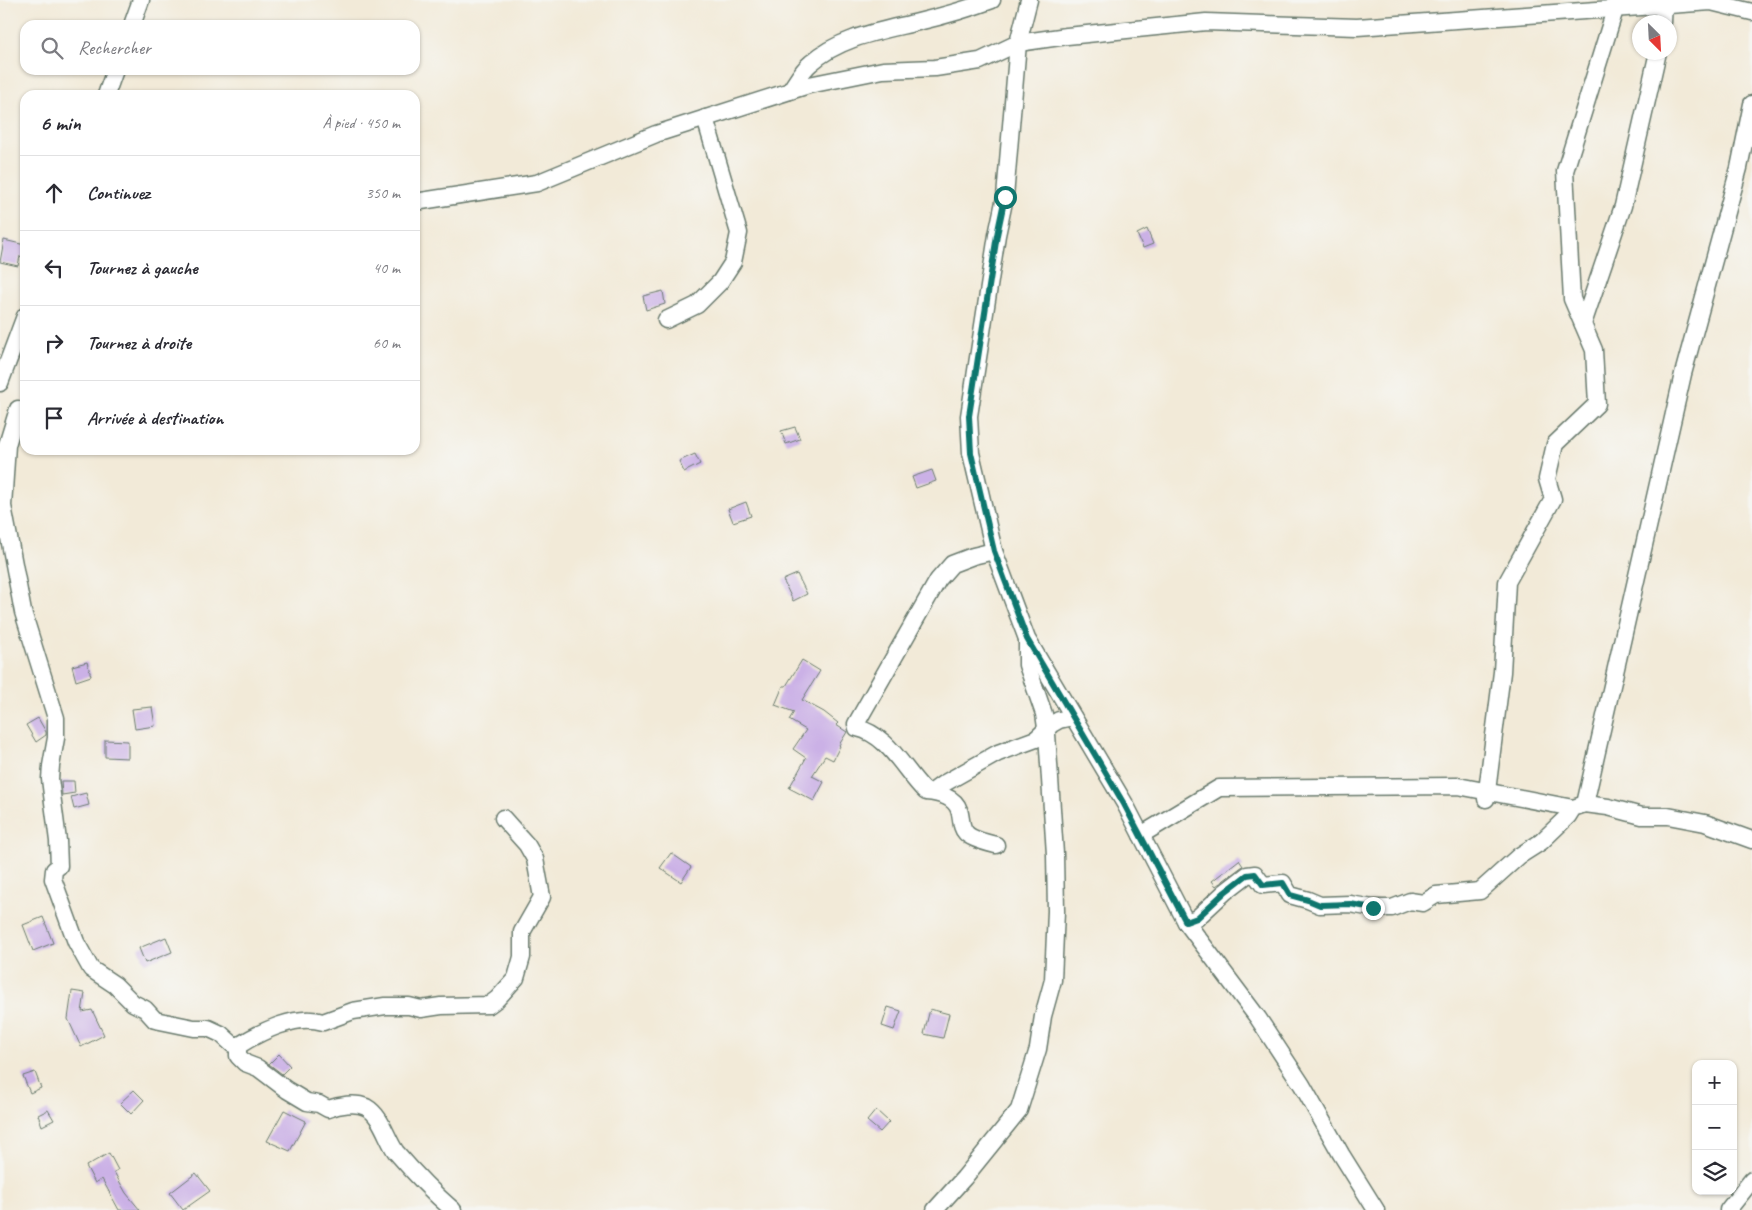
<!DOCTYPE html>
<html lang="fr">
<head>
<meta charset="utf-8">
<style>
	body { margin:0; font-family:Caveat,sans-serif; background:#f2f2f3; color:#2b2b33 }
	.controls { position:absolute; right:15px; bottom:15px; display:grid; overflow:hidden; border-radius:10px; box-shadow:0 1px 4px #0004 }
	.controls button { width:45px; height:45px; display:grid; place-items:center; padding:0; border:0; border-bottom:1px solid #e1e1e2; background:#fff; color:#2b2b33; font:25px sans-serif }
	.compass { position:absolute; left:1632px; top:15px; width:45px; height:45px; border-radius:50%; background:#fff; box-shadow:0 1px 4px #0004; rotate:156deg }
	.stop { position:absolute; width:15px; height:15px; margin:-11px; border:4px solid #0f766e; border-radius:50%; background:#fff }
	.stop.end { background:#0f766e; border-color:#fff; box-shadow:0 1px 5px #0008 }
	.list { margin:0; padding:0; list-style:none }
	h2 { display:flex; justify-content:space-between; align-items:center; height:65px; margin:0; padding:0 20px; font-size:21px }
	h2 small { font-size:16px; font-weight:400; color:#7c7c81 }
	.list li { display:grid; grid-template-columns:32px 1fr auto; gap:15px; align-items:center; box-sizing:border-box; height:75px; padding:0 20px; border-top:1px solid #e1e1e2 }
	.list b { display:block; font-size:19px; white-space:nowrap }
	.list em { font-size:16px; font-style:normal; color:#7c7c81 }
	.icon { flex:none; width:28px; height:28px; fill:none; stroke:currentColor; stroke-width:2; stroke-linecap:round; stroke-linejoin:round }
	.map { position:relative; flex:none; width:1752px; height:1210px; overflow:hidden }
	.search { position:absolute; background:#fff; box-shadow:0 1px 4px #0004; left:20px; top:20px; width:400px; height:55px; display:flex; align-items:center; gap:12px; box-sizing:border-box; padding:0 18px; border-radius:15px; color:#7c7c81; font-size:19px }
	.panel { position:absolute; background:#fff; box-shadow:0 1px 4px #0004; left:20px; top:90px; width:400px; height:365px; border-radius:15px }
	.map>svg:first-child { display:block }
</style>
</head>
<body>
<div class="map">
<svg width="1752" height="1210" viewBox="0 0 1752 1210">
	<rect width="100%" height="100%" fill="#f6f6f2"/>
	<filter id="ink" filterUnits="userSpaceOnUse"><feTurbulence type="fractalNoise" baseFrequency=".02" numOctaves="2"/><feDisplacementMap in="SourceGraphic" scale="10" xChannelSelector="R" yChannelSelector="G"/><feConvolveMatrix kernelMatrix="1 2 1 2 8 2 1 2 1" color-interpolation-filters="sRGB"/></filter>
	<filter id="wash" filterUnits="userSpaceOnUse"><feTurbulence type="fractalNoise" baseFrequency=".0096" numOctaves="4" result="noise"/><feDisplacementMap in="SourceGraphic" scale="20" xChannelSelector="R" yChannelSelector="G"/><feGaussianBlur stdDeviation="1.12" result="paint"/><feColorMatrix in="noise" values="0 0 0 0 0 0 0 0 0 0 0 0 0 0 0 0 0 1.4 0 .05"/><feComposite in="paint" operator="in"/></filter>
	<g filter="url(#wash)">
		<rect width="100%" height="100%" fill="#f2ead8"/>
		<g id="blocks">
			<g fill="#cbb1e6">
				<polygon points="1147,229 1153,244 1143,248 1137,234"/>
				<polygon points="4,240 25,245 25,258 20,256 18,266 0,262"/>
				<polygon points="663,291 665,304 646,310 643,296"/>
				<polygon points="795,427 800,439 786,444 781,431"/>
				<polygon points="695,454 700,464 684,472 679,461"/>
				<polygon points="932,470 936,481 916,488 912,477"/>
				<polygon points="746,502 751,516 733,522 728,509"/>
				<polygon points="797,574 807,594 793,601 783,580"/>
				<polygon points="802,660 820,671 802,700 824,712 838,723 836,725 847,732 839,745 840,746 833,760 825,756 812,776 824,782 814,801 789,788 806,758 793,749 806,730 789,720 794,712 775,705 783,686 786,686"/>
				<polygon points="87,662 91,676 76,681 72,666"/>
				<polygon points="152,707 155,726 135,729 132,709"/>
				<polygon points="38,718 46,732 46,735 36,742 26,725"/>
				<polygon points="105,740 128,741 128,758 105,757"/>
				<polygon points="61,781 74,781 75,793 62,795"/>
				<polygon points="86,793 89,805 74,809 71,797"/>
				<polygon points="671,853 691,867 681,882 660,868"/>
				<polygon points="1239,860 1243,866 1216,886 1212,881"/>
				<polygon points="43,917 53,943 33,951 23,925"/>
				<polygon points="166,937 172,952 145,963 139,948"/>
				<polygon points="72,991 85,993 82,1012 92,1010 104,1035 81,1047 68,1019"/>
				<polygon points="888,1007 901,1011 894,1030 882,1026"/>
				<polygon points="930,1009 949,1014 943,1038 924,1034"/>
				<polygon points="279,1054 290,1066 282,1074 269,1064"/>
				<polygon points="35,1072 41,1088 30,1093 23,1076"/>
				<polygon points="134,1090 144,1100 131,1114 120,1103"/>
				<polygon points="48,1110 54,1120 42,1126 38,1115"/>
				<polygon points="284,1110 306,1121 290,1151 267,1141"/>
				<polygon points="876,1110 889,1122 880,1132 867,1121"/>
				<polygon points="109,1153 118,1170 114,1172 126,1193 140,1210 119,1210 102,1179 95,1183 86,1166"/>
				<polygon points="196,1173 210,1191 183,1210 170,1193"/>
			</g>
		</g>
	</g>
	<g filter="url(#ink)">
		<use href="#blocks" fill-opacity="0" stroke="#697a6d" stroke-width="1"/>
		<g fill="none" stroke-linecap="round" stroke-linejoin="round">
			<defs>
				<g id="minor">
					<polyline points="1029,0 1018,43 1005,197 997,235 969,416 971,453 994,551 1027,639 1125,804 1186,922 1258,1018 1302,1085 1341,1154 1376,1210"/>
					<polyline points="1663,22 1664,0"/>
					<polyline points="132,25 141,0"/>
					<path d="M790 91C796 82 802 70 811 63 840 37 881 31 918 22 943 16 968 9 992 0"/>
					<polyline points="106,95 115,70"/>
					<polyline points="415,202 537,183 656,134 809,85 883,70 935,68 980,61 1018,43 1067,36 1206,22 1357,27 1711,2 1752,12"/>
					<polyline points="666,320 697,305 720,282 733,262 739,233 705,118"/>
					<polyline points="1583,324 1623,206 1658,52"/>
					<polyline points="0,383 25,316"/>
					<path d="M18 409 7 445 3 506 23 612 56 718V738L51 766 50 779 58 841 59 866 54 870 53 879 76 942 91 969 115 985 133 1003 145 1009 155 1020 194 1028H208L221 1034 232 1044 238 1046C260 1032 297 1013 323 1022L353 1011 385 1006H409L421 1009 441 1006 489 1005 497 999 516 978 522 957V932L542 897 535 859 527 845 503 818"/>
					<path d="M994 551 973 556 952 564 938 580 856 724 857 728C889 735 904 771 926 792 938 793 955 797 959 810 962 818 960 827 966 833 971 839 988 843 996 845"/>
					<polyline points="932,792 943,784 998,753 1036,739 1052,724 1059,720 1073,717"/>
					<polyline points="1486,799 1502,672 1507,582 1553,499 1547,479 1555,444 1597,404 1594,350 1572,299 1565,171 1618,0"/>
					<polyline points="1585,804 1683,374 1739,168 1752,104"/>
					<polyline points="1141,835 1219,788 1458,786 1573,808"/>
					<polyline points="1186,922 1197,918 1225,892 1247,875 1255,874 1263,885 1283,883 1290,895 1308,900 1320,905 1350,904 1373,908 1392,908 1410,901 1423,903 1436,895 1480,891 1519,856 1541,842 1568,816 1573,808 1585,804 1608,807 1642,816 1668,816 1705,823 1752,840"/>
					<path d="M238 1046V1056L245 1063 258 1068 287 1090 307 1102 319 1104 328 1109C339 1105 355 1102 366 1107 382 1116 386 1138 396 1152 415 1174 431 1191 453 1210"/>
					<polyline points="935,1210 964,1178 1019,1110 1038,1049 1043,1016 1053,980 1056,911 1055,854 1047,734 1044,714 1027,665 1027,641"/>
					<polyline points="1728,1210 1752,1180"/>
				</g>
			</defs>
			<use href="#minor" stroke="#697a6d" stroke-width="19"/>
			<use href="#minor" stroke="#fff" stroke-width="16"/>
		</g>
	</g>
	<g fill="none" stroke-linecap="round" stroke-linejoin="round" filter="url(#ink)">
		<polyline stroke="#0f766e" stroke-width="6" points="1005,197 997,235 969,416 971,453 994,551 1027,639 1124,804 1186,922 1197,918 1225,892 1247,875 1255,874 1263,885 1283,883 1290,895 1308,900 1320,905 1350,904 1373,908"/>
	</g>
</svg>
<div class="controls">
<button>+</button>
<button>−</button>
<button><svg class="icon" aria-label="layers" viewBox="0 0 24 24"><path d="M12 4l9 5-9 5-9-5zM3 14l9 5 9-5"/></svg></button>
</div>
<svg class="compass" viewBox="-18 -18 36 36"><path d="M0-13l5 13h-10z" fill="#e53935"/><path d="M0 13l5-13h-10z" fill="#7c7c81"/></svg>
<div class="stop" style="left:1005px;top:197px"></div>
<div class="stop end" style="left:1373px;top:908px"></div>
<div class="search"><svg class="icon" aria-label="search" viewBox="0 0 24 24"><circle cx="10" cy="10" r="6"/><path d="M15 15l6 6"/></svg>Rechercher</div>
<section class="panel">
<h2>6 min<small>À pied · 450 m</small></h2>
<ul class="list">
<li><svg class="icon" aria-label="ahead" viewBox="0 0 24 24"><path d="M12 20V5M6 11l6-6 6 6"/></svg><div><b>Continuez</b></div><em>350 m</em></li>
<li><svg class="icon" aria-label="left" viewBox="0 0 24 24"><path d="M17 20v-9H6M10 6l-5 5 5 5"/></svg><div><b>Tournez à gauche</b></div><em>40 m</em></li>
<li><svg class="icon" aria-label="right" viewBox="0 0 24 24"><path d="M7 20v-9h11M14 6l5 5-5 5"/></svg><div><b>Tournez à droite</b></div><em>60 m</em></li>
<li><svg class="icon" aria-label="arrive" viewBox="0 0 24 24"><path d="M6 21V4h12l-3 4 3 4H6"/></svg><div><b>Arrivée à destination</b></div></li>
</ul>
</section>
</div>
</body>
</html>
